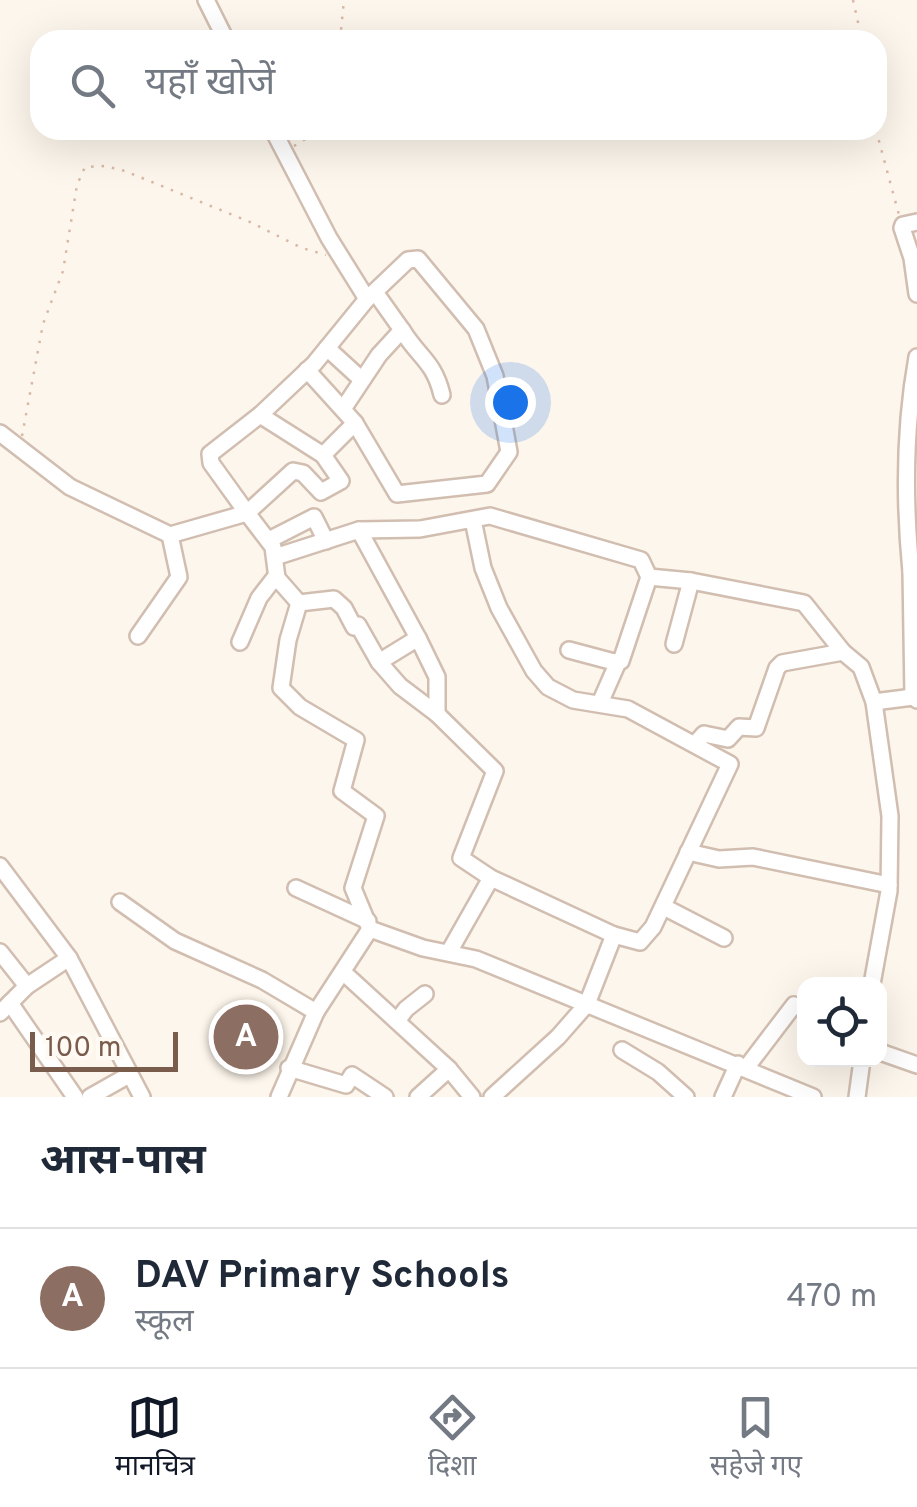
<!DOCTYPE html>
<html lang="hi">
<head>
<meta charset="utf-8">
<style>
	body { margin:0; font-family:Overpass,"Noto Sans Devanagari",sans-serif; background:#f2f2f3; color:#1f2937 }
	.controls { position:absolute; right:30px; bottom:30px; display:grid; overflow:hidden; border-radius:20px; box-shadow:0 10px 40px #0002 }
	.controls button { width:90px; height:90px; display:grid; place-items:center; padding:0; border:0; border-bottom:2px solid #e0e1e3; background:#fff; color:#1f2937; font:50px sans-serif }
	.scale { position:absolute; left:30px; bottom:25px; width:148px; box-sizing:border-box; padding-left:10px; border:5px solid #7a5c4d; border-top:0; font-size:28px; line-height:35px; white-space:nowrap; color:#7a5c4d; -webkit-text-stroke:8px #fffaf3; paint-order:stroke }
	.you { position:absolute; left:510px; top:402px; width:35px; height:35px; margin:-25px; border:8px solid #fff; border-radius:50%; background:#1a73e8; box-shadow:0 0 0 15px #1a73e833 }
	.badge { display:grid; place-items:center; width:65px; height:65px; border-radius:50%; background:#111827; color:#fff; font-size:32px; font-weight:700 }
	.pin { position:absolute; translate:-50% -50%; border:5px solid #fff; box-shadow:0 2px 10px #0006 }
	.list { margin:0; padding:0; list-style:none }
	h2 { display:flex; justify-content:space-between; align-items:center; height:130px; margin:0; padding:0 40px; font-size:42px }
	h2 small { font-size:32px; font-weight:400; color:#747a83 }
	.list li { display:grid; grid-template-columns:65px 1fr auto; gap:30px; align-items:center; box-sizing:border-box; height:140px; padding:0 40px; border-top:2px solid #e0e1e3 }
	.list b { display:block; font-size:38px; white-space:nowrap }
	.list p { margin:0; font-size:32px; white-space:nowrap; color:#747a83 }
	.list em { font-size:32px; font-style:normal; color:#747a83 }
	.icon { flex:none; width:55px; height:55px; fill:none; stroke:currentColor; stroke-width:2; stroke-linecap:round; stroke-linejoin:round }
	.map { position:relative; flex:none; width:917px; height:1097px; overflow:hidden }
	.search { position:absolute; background:#fff; box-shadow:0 10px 40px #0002; left:30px; right:30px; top:30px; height:110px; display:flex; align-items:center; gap:25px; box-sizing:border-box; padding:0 35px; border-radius:30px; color:#747a83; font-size:38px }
	.sheet { height:270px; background:#fff }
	nav { display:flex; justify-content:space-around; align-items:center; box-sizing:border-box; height:140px; border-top:2px solid #e0e1e3; background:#fff; font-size:28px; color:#747a83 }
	nav a { display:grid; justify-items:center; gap:5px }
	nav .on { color:#111827 }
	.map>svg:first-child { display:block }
</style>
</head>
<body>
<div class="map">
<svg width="917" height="1097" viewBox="0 0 917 1097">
	<rect width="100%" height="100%" fill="#fdf6ec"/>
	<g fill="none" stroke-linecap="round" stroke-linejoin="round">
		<defs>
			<g id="minor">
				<polyline points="206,0 226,40"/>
				<polyline points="917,222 903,225 902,228 912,258 917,294"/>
				<path d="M402 330C419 358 434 361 442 395"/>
				<polyline points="327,348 362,380"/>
				<polyline points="307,370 355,423 323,455"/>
				<polyline points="343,409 379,355 402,330 375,292"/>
				<polyline points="260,415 323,455 341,481 321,492 303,473 293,471 247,513 273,547 277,578 299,603 334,599 344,608 354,627 358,625 379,662 418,638 359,530 275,557"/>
				<polyline points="355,423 397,494 487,484 509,452 495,376 476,329 418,259 408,260 367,299"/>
				<polyline points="0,433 70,487 170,535 247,513 211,463 210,454 260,415 314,364 367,299 329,238 273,130"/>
				<polyline points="473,520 483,568 499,608 534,671 548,687 573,700 628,709 730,764 653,927 640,942 614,935 587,1004 558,1037 492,1097"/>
				<polyline points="359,530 420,529 490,516 641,560 649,577 621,661 614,662 569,650"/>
				<polyline points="269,540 314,517 326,541"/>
				<path d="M911 572C904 500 904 429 917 357"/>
				<polyline points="649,577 691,581 804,603 843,652 861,667 874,702 890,816 889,891 872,984"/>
				<polyline points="299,603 288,640 281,688 300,707 356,740 342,791 376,816 353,888 370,929"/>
				<polyline points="138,636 179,577 170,535"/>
				<polyline points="418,638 437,677 437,714 495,771 461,858 491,878 614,935"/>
				<polyline points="240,642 259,598 276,576"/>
				<polyline points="674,644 691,581"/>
				<polyline points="379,662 400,686 437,714"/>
				<polyline points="913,697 911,572 917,572"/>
				<polyline points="874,702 913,697 917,700"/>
				<polyline points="600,703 618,662"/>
				<polyline points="695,744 704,734 728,739 739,727 756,728 777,668 782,663 843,652"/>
				<polyline points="688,852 719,859 753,857 889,885"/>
				<polyline points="0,866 69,958 142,1097"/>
				<polyline points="296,888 368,921"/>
				<polyline points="120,902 175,941 262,980 316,1012"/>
				<polyline points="664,907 724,938"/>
				<polyline points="0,952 27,986"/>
				<polyline points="449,952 491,878"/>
				<polyline points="343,972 449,1069 472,1097"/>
				<polyline points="10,1003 75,1097"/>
				<polyline points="0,1013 27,986 69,958"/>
				<polyline points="397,1021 406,1009 425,994"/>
				<polyline points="622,1050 658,1072 686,1097"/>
				<polyline points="880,1052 917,1065"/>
				<polyline points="289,1068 346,1085 352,1075 385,1097"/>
				<polyline points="746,1068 794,1005 804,1009"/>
				<polyline points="90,1097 129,1075"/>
				<polyline points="279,1097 316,1012 370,929 423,948 476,959 813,1097"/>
				<polyline points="418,1097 449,1069"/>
				<polyline points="723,1097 738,1064"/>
				<polyline points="857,1097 862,1060"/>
			</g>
		</defs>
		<use href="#minor" stroke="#d1beb0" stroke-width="20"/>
		<g stroke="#d9b8a5" stroke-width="2.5" stroke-dasharray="2.5 8" stroke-linecap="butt">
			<polyline points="853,0 862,40"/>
			<polyline points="340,40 344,0"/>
			<polyline points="876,130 899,215"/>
			<polyline points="294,146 320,130"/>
			<polyline points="22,436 43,324 63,271 77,185 85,167 105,166 125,171 250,222 302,248 326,255"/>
		</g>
		<use href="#minor" stroke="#fff" stroke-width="15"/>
	</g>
</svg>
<div class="controls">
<button><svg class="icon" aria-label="locate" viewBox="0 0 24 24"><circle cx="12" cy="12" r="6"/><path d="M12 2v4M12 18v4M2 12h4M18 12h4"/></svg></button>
</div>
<div class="scale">100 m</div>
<div class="you"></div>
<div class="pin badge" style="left:246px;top:1037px;background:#8d6e63">A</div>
<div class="search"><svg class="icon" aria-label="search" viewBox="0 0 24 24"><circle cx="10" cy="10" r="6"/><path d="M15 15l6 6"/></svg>यहाँ खोजें</div>
</div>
<section class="sheet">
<h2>आस-पास<small></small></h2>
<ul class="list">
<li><span class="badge" style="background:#8d6e63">A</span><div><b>DAV Primary Schools</b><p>स्कूल</p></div><em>470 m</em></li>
</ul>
</section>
<nav>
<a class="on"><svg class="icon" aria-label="map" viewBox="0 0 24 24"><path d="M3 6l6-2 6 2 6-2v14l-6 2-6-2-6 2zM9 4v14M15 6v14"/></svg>मानचित्र</a>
<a><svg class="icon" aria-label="directions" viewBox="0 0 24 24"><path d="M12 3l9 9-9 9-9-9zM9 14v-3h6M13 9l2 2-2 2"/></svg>दिशा</a>
<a><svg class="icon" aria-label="saved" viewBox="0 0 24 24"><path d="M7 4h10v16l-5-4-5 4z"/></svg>सहेजे गए</a>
</nav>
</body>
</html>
